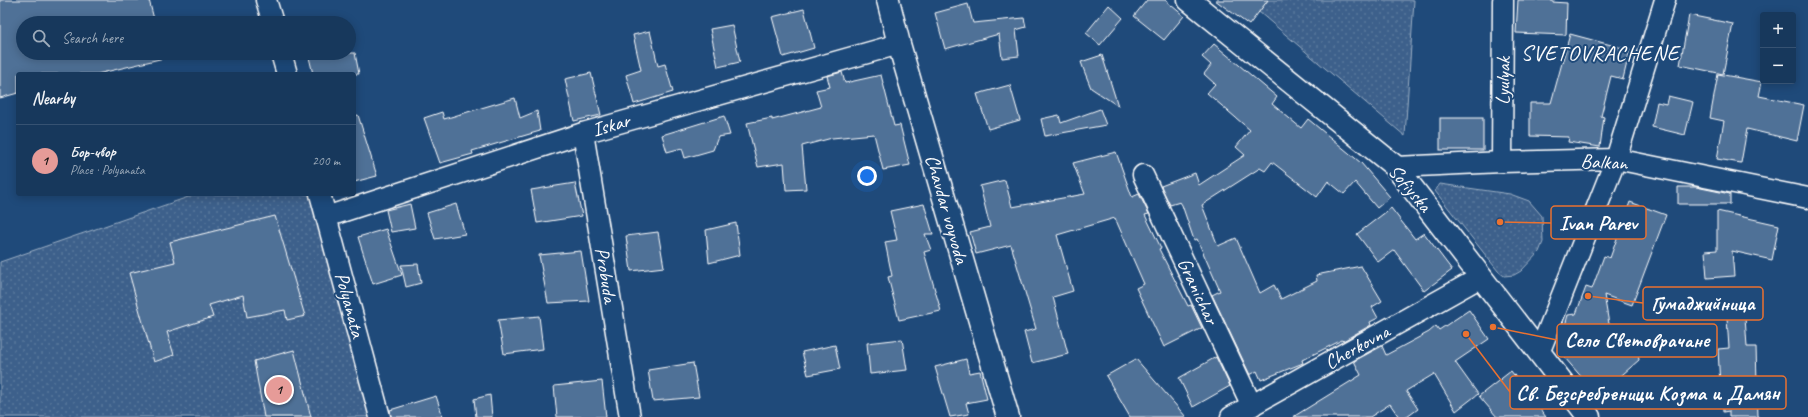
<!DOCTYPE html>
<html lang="en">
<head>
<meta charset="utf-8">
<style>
	body { margin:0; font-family:Caveat,sans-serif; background:#244365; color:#f1f3f6 }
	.controls { position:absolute; right:12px; top:12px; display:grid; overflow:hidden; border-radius:4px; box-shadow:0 2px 10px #0003 }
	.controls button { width:36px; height:36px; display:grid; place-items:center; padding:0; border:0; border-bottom:1px solid #365272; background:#17385c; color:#f1f3f6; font:20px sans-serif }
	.you { position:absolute; left:867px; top:176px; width:14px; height:14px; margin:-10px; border:3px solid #fff; border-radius:50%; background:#1a73e8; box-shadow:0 0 0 6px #1a73e833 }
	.badge { display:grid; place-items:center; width:26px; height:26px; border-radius:50%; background:#e69b98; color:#111; font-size:13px; font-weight:700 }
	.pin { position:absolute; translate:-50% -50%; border:2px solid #fff; box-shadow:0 1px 4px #0006 }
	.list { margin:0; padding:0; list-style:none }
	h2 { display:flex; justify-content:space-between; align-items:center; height:52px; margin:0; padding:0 16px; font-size:17px }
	h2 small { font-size:13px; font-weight:400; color:#9eacbb }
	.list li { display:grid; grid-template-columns:26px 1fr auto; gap:12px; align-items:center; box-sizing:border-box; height:72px; padding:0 16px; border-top:1px solid #365272 }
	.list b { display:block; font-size:15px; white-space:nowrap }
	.list p { margin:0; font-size:13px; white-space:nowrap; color:#9eacbb }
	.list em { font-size:13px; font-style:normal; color:#9eacbb }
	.icon { flex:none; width:22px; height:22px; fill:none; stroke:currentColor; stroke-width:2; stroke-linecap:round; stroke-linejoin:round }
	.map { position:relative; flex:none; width:1808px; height:417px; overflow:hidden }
	.search { position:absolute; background:#17385c; box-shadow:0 2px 10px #0003; left:16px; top:16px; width:340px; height:44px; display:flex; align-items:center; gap:10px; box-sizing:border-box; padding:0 14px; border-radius:22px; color:#9eacbb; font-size:15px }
	.panel { position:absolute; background:#17385c; box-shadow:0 2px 10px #0003; left:16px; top:72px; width:340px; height:124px; border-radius:4px }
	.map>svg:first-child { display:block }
</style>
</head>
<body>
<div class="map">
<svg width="1808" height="417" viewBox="0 0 1808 417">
	<defs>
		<pattern id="grass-dots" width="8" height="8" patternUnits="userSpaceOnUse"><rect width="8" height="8" fill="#3c618b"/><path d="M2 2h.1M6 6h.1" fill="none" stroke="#59799c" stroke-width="1.8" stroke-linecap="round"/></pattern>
	</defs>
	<rect width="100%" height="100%" fill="#1f4a7a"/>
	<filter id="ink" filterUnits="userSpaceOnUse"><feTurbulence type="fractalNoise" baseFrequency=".025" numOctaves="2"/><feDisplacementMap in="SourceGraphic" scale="8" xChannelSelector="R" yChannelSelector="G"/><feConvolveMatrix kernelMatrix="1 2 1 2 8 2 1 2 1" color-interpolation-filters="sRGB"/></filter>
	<g filter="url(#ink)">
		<g fill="url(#grass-dots)" stroke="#9eb0c5">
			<polygon points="1268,0 1414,0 1405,136 1259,12"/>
			<polygon points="1440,184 1510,194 1529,201 1542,216 1543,242 1539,252 1521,271 1514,275 1504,276 1498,271 1435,191"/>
			<polygon points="197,194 320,194 380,417 0,417 0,262"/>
		</g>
		<g fill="#507197" stroke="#fff">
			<polygon points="0,0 149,0 155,23 23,23 23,53 162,53 164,58 97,74 18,74 18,93 0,98"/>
			<polygon points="1147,0 1165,0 1184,16 1164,40 1134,16"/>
			<polygon points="1215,0 1268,0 1249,25"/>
			<polygon points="1518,0 1552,0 1552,2 1567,3 1566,35 1516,33"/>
			<polygon points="968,4 973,23 1024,18 1026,27 1016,30 1019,56 1002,58 999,34 945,49 935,13"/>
			<polygon points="1109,5 1123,18 1100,45 1086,33"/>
			<polygon points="804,9 814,48 783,57 772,17"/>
			<polygon points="1689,15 1733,24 1723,74 1680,65"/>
			<polygon points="732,25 740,62 718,67 710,29"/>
			<polygon points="650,31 658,66 665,64 673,92 634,104 626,75 641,70 633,35"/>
			<polygon points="1570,34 1630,50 1623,79 1611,76 1601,116 1604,117 1600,147 1568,142 1569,137 1530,136 1530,103 1551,103"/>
			<polygon points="1214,44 1277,97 1272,104 1301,128 1308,119 1361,163 1390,197 1377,208 1355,182 1344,194 1328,181 1317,197 1272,162 1265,171 1260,168 1202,205 1218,246 1236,238 1260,293 1274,285 1281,299 1317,281 1316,275 1361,266 1382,301 1372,307 1378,318 1370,322 1371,325 1343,341 1342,340 1302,360 1303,363 1261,380 1257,371 1250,375 1212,295 1220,291 1197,239 1194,240 1182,205 1180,202 1170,205 1161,186 1195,173 1199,185 1245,155 1236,147 1250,130 1207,93 1215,84 1204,74 1211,65 1202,57"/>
			<polygon points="308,53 355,53 359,74 313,74"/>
			<polygon points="1102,55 1118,106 1091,88 1085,73 1081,62"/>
			<polygon points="842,72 845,83 881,75 894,126 900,125 910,165 883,170 874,134 832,138 802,146 806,189 786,190 784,163 758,167 747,123 772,118 772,120 821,107 816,90 830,87 827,76"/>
			<polygon points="591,73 601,115 574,121 565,79"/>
			<polygon points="1718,74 1762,82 1759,96 1804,105 1797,141 1747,129 1741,163 1717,159 1724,121 1710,118"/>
			<polygon points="1010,85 1020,120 988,129 977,94"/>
			<polygon points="1668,96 1693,102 1685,135 1652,127 1657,102 1666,104"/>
			<polygon points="515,98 520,118 537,111 540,131 472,151 473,154 440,163 424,118 442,112 444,119"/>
			<polygon points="1100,109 1106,125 1045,136 1041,119 1059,115 1061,123"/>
			<polygon points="358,115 377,176 354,182 354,116"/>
			<polygon points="724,116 730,135 718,137 713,150 685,158 682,148 667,152 662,135"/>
			<rect x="1440" y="118" width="43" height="32"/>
			<polygon points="1116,152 1132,197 1139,194 1149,214 1145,215 1161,248 1159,249 1188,306 1191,305 1202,328 1164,347 1136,288 1144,284 1115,218 1057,235 1073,291 1053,297 1068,354 1032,363 1024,332 1036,329 1011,245 976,254 970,232 990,227 980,186 1005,180 1012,207 1085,194 1073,163"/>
			<polygon points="575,183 582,216 537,223 531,190"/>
			<polygon points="1678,187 1696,187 1730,194 1730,204 1678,204"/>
			<polygon points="1630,202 1666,215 1632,305 1604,295 1612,341 1635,337 1639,360 1598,396 1558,350 1568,315 1576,314 1586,287 1592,289 1604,256 1610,258"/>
			<polygon points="410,204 415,228 391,232 386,210"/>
			<polygon points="456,204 465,234 435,239 427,213"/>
			<polygon points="924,204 933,234 925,234 931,250 924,252 941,311 899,320 888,277 892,276 885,242 897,240 890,211"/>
			<polygon points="1391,208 1415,239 1424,233 1452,270 1424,291 1394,250 1378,262 1357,234"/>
			<polygon points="1717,211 1779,225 1772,260 1732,251 1734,276 1707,278 1705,251 1717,250"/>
			<polygon points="275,216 305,316 287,320 285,310 247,317 243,295 209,305 213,317 167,332 174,355 154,362 129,273 175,262 170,242"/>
			<polygon points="736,223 740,255 709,263 706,230"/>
			<polygon points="386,229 402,275 373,284 358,237"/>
			<polygon points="658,232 664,267 631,271 626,236"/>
			<polygon points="581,251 589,301 548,303 539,255"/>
			<polygon points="418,264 421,283 406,287 401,265"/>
			<polygon points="1469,310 1489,339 1455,362 1478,394 1456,411 1434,374 1406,391 1418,409 1407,417 1399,417 1390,404 1370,417 1293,417 1361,375 1354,361 1382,346 1386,355 1429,332 1436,326 1439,330"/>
			<polygon points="539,316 543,349 504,354 498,320"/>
			<polygon points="1745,317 1747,347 1756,347 1758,417 1729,417 1729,411 1723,412 1722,386 1720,386 1718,349 1729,348 1727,318"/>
			<polygon points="902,339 907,370 870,374 867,343"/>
			<polygon points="835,345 840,369 808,375 802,352"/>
			<polygon points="294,350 311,417 264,417 254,361"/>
			<polygon points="1216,357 1230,386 1193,407 1179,378"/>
			<polygon points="966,359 969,373 980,371 987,399 966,403 969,414 950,417 935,367"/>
			<polygon points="1136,359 1186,417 1130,417 1106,376"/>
			<polygon points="693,363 699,397 653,401 648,370"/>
			<polygon points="1511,371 1546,417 1497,417 1479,396"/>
			<polygon points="602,381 606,417 557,417 554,386"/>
			<polygon points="490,395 492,417 476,417 474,399"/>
			<polygon points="436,396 443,417 391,417 390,410"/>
		</g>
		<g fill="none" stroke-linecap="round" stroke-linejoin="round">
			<defs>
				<g id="minor">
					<polyline points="266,0 273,23"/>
					<polyline points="281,53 287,74"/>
					<polyline points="583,133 630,417"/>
					<polyline points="1502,162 1503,0"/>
					<polyline points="1396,167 1502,162 1616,159 1808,198"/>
					<polyline points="1143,175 1252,406"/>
					<polyline points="320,194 380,417"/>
					<polyline points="326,217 583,133 899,44"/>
					<polyline points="1539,353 1616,159 1665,0"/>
					<polyline points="1231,417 1481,277"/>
				</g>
				<g id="tertiary">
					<polyline points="888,0 899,44 1008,417"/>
					<polyline points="1189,0 1396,167 1589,417"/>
				</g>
			</defs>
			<use href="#minor" stroke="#fff" stroke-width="23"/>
			<use href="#tertiary" stroke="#fff" stroke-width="25"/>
			<use href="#minor" stroke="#1f4a7a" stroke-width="20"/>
			<use href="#tertiary" stroke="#1f4a7a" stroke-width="22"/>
		</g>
	</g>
	<g text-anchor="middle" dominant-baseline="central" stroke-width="4" stroke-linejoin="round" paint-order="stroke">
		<g font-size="20" fill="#fff" stroke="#1f4a7a">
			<text transform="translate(1503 81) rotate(-89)">Lyulyak</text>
			<text transform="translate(611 125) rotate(-16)">Iskar</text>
			<text transform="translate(1604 162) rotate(3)">Balkan</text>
			<text transform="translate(1410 188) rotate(50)">Sofiyska</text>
			<text transform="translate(947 209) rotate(74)">Chavdar voyvoda</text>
			<text transform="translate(606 275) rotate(81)">Probuda</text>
			<text transform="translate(1198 291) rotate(65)">Granichar</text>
			<text transform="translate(350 305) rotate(75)">Polyanata</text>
			<text transform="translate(1357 347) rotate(-29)">Cherkovna</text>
		</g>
		<g font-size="22" letter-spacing="1" fill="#fff" stroke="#1f4a7a">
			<text x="1600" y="53">SVETOVRACHENE</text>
		</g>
	</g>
	<path fill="none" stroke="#eb7230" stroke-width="1.5" d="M1500 222L1551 223M1588 296L1643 303M1493 327L1557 340M1466 334L1510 392"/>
	<g fill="#eb7230" stroke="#1f4a7a" stroke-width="1.5">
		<circle cx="1500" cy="222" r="4"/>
		<circle cx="1588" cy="296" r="4"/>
		<circle cx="1493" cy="327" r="4"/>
		<circle cx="1466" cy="334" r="4"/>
	</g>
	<g fill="#1f4a7a" stroke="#eb7230" stroke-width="1.5">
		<rect x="1551" y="206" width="95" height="33" rx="4"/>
		<rect x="1643" y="287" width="120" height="33" rx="4"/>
		<rect x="1557" y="324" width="160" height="33" rx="4"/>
		<rect x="1510" y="376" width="276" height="33" rx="4"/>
	</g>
	<g font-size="21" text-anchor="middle" font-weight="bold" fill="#fff">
		<text x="1598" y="230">Ivan Parev</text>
		<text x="1703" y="310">Гумаджийница</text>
		<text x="1637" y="347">Село Световрачане</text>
		<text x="1648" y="400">Св. Безсребреници Козма и Дамян</text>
	</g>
</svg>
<div class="controls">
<button>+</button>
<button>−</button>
</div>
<div class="you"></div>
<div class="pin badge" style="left:279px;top:390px">1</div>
<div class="search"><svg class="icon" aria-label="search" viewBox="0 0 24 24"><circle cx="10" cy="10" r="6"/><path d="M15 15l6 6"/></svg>Search here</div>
<section class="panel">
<h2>Nearby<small></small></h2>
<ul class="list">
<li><span class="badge">1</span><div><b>Бор-чвор</b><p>Place · Polyanata</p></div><em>200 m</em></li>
</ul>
</section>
</div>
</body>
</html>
